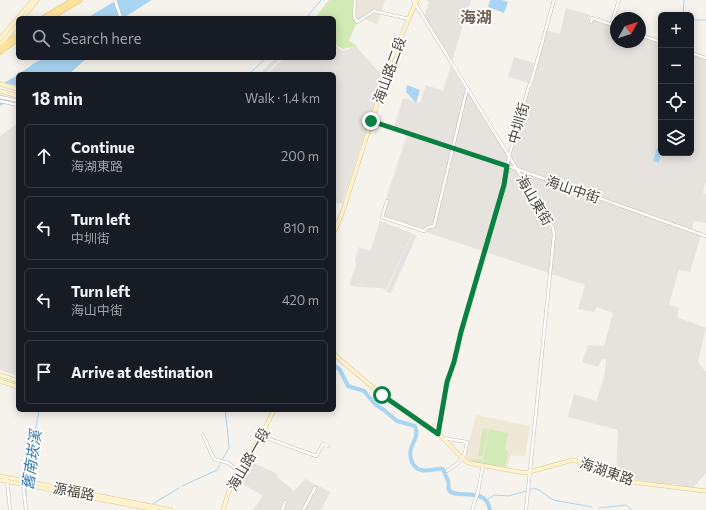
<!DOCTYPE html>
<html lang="en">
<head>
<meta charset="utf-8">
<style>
	body { margin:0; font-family:Commissioner,"Noto Sans TC",sans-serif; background:#20242c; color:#f1f3f6 }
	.controls { position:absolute; right:12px; top:12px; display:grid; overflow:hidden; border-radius:6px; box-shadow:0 2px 10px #0003 }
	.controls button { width:36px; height:36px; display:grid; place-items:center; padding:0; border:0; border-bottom:1px solid #363941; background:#171b24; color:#f1f3f6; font:20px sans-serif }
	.compass { position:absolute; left:610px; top:12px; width:36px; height:36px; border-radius:50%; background:#171b24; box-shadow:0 2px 10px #0003; rotate:51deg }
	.stop { position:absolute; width:12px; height:12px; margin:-9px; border:3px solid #0b8043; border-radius:50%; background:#fff }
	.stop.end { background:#0b8043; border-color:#fff; box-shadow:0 1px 4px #0008 }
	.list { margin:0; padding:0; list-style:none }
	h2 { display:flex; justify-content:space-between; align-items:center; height:52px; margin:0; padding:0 16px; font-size:17px }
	h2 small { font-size:13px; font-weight:400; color:#9ea1a6 }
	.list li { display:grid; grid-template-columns:26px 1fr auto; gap:12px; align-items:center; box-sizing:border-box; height:64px; margin:0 8px 8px; padding:0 8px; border:1px solid #363941; border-radius:6px }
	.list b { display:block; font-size:15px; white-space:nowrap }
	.list p { margin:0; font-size:13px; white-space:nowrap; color:#9ea1a6 }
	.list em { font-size:13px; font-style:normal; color:#9ea1a6 }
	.icon { flex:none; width:22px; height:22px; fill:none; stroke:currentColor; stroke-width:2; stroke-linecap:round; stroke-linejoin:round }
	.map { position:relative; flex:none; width:706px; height:510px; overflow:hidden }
	.search { position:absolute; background:#171b24; box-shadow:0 2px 10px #0003; left:16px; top:16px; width:320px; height:44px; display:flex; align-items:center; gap:10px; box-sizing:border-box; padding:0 14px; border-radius:6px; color:#9ea1a6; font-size:15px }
	.panel { position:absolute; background:#171b24; box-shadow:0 2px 10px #0003; left:16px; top:72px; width:320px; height:340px; border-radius:6px }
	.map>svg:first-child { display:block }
</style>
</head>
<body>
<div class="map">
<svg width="706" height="510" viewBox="0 0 706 510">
	<rect width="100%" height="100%" fill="#f6f3ec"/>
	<polygon fill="#eae5da" points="356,0 385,0 377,25 364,18 357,23 355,15"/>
	<g fill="#e6e2dd">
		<polygon points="426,0 471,0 452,61 424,18 429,2"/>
		<polygon points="566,8 590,15 589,19 616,28 616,42 640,42 640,37 661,44 661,153 691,153 691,54 706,59 706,181 703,193 706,194 706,223 694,221 692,229 702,232 690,272 679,270 669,304 679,308 677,317 706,328 698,362 706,372 706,473 692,489 682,487 680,485 673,484 671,486 632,479 616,474 618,430 568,417 574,394 596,401 604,378 606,360 602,359 598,367 582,362 588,345 604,346 613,313 597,307 594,312 578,309 585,285 380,217 408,132 394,127 403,98 420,103 426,85 443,91 451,66 508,157 528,83 531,79 545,30 560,34"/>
		<polygon points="334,45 343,51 356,46 375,68 380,72 385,70 342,204 334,202 334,74 267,74 284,58 334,58"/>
		<polygon points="18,123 18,376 0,370 0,136"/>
		<polygon points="380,221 412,233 386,290 382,288 359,287"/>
		<polygon points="248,461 276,473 278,478 294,491 305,479 330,492 321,510 253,510 263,496 238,481"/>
	</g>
	<polygon fill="#efe8d6" points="476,415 530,426 525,456 510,455 508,468 470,462 465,458"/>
	<g fill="#d2eab5">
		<polygon points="329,0 354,0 353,18 356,24 349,41 357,46 343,49 334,44 334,18 315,18"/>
		<polygon points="483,428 488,429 481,464 472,462 473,459 481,460 482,456 478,456"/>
		<polygon points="489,429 508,433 505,450 508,451 505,468 482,464"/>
	</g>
	<g fill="#e5e3e0">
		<polygon points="514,57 534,63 529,83 508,77"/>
		<polygon points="276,58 281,58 265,74 262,71"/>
		<polygon points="354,85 374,92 370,104 357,98 358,93 352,91"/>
		<polygon points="412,234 417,235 391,293 386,292"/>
		<polygon points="359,247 371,251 359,287 349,285 356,266 355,259"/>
	</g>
	<g fill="#a9d4f2">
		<polygon points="117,0 152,0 123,18 87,18"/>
		<polygon points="490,0 502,0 508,2 504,13 488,7"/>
		<polygon points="44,58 87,58 69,74 19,74 33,64"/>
		<polygon points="18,75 18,96 12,98 0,106 0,85"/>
		<polygon points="407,85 420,90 416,103 406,92"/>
		<polygon points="657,148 661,149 661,153 659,163 653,161"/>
	</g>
	<polygon fill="#f6f3ec" points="2,82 18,86 18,98 16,99 0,95 0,83"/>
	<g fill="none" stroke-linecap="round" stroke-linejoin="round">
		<g stroke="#a9d4f2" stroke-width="1">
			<polyline points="683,15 684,0"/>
			<polyline points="306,18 321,0"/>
			<polyline points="691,20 706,20"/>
			<polyline points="249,74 266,58"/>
			<path d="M222 460 229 448C228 435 227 423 225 410"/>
			<polyline points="27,480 39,410"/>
			<polyline points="182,486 217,470 221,462"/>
			<polyline points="530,490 534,488 539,490 553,500 592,507"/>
			<polyline points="26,497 26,487"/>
			<polyline points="486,500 494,495 508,496 527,491"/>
			<polyline points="151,505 179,488"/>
			<polyline points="599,508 626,505 632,510"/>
		</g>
		<path stroke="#a9d4f2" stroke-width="4" d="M334 365 340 370 348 386 364 391 375 404 384 410 397 421 415 426C421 441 405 445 412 462 414 466 416 469 421 470 428 472 436 468 443 469 444 473 447 477 448 481 449 483 448 487 449 490 455 500 486 485 490 510"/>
		<defs>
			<g id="street">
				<polyline points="115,0 121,18"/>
				<polyline points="355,0 354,16 357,22 374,11 409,19"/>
				<polyline points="413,0 553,228 554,235 526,510"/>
				<polyline points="591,22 592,18 616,26"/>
				<polyline points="611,25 619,0"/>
				<polyline points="640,35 661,42"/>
				<polyline points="691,53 706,58"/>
				<polyline points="0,97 18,101"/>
				<polyline points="0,101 18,105"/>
				<polyline points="371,121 517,169 706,236"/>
				<polyline points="387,201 382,217 424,231 428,227 434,226 467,89"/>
				<polyline points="438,433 447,382 454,363 461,332 504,185 509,156 529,86 531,83 554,0"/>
				<polyline points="203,435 214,459 228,463 239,471"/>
				<polyline points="261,436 316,456 323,444 328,446"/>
				<path d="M443 438 467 442C465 459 461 462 447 471"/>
				<polyline points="7,480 10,510"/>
				<polyline points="23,485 26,510"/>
				<polyline points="282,510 285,502"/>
				<polyline points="303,510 315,488"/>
				<polyline points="472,510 478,492 483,465"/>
			</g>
			<g id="secondary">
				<polyline points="23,18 37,0"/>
				<polyline points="0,39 33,0"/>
				<polyline points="0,45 18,24"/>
				<polyline points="0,84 18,89"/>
				<polyline points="0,91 18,96"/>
				<polyline points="334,232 343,211 390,62 417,0"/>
				<polyline points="334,353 338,358 382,395 438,433 463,459 469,463 525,473 573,460 632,482 706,491"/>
				<polyline points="0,375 18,381"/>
				<polyline points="0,381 18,387"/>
				<polyline points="0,476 171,510"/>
				<polyline points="0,480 156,510"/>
				<polyline points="223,510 232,482 262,434 274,410"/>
			</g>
			<g id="primary">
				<polyline points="43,18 73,0"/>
				<polyline points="50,18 80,0"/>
				<polyline points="0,47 18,35"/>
				<polyline points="0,52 18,39"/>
			</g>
		</defs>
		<use href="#street" stroke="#c2bbae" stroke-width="3.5"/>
		<use href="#secondary" stroke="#d6c79b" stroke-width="4.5"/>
		<use href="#primary" stroke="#e6c16a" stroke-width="5"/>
		<use href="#street" stroke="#fff" stroke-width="2.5"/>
		<use href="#secondary" stroke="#fff3cd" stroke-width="3.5"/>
		<use href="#primary" stroke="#ffe39c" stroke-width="4"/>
	</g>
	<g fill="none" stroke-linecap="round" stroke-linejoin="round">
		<polyline stroke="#0b8043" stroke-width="5" points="371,121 507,166 504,185 461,332 454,362 447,382 438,434 382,395"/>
	</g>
	<g text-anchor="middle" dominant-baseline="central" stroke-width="3.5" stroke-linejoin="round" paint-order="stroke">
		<g font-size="14" fill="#4b4439" stroke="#fff">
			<text transform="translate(389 70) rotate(-70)">海山路二段</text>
			<text transform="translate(518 123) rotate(-74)">中圳街</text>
			<text transform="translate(573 189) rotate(19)">海山中街</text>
			<text transform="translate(535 200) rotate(59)">海山東街</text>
			<text transform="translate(248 459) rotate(-60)">海山路一段</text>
			<text transform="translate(607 471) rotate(19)">海湖東路</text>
			<text transform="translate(74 491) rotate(11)">源福路</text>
		</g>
		<g font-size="15" font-style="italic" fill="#2e7ab2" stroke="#fff">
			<text transform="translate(31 460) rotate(-82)">舊南崁溪</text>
		</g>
		<g font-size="16" font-weight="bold" fill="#6e6250" stroke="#fff">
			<text x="476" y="16">海湖</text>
		</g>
	</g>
</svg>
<div class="controls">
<button>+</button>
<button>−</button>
<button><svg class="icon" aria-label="locate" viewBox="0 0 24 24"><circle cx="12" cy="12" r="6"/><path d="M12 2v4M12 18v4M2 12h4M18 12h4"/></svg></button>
<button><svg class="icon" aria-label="layers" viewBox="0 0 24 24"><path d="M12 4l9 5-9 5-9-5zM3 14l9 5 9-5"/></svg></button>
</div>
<svg class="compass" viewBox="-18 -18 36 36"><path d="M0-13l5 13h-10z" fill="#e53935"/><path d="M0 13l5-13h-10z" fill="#9ea1a6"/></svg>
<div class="stop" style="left:382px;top:395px"></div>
<div class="stop end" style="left:371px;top:121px"></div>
<div class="search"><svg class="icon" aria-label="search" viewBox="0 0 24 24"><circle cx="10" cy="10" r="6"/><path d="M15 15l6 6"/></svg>Search here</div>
<section class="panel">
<h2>18 min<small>Walk · 1.4 km</small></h2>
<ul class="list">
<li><svg class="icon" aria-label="ahead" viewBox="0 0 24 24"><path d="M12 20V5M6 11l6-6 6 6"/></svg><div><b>Continue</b><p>海湖東路</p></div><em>200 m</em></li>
<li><svg class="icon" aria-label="left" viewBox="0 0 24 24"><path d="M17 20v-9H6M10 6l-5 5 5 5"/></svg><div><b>Turn left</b><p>中圳街</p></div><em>810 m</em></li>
<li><svg class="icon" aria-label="left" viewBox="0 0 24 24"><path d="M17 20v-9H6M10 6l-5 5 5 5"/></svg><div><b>Turn left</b><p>海山中街</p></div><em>420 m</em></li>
<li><svg class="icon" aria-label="arrive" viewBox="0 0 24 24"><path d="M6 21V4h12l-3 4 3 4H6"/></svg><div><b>Arrive at destination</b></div></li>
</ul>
</section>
</div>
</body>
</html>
